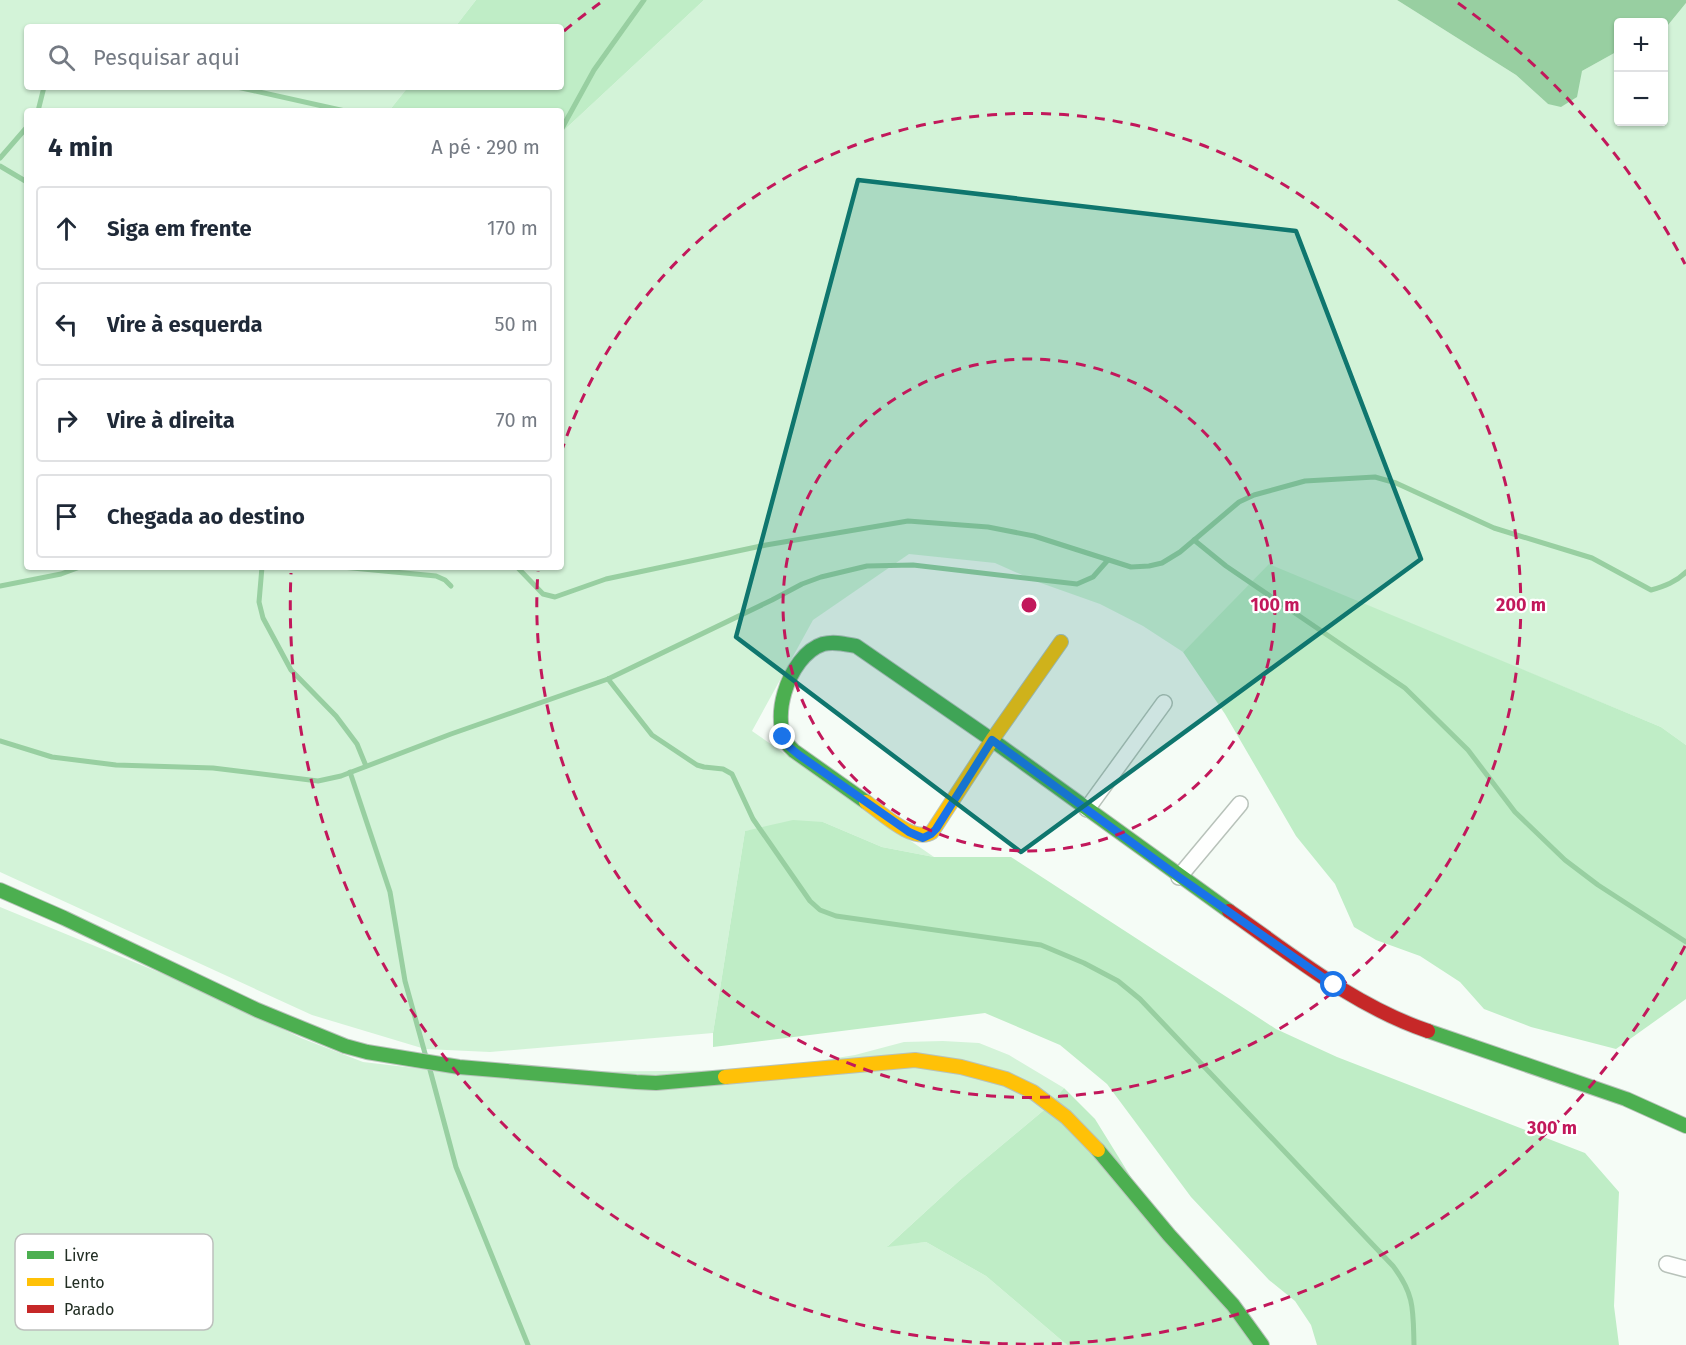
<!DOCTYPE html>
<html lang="pt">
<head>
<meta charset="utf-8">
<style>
	body { margin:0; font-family:"Fira Sans",sans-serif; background:#f6f6f7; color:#1f2937 }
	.controls { position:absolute; right:18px; top:18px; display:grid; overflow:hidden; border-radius:6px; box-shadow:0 2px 4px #0004 }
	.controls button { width:54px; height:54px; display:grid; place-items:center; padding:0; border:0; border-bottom:2px solid #e0e1e3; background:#fff; color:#1f2937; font:30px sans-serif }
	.stop { position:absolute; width:18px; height:18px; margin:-14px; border:4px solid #1a73e8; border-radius:50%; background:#fff }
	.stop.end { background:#1a73e8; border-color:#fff; box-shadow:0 2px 6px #0008 }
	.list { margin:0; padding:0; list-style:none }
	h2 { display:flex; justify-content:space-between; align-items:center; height:78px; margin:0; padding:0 24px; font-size:26px }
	h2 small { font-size:20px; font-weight:400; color:#747a83 }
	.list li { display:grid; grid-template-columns:39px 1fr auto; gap:18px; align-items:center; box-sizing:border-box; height:84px; margin:0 12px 12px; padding:0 12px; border:2px solid #e0e1e3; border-radius:6px }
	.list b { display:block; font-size:22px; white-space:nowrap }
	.list em { font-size:20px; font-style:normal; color:#747a83 }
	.icon { flex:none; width:33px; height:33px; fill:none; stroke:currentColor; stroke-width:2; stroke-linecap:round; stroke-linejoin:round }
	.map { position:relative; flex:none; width:1686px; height:1345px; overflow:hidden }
	.search { position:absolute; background:#fff; box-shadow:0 2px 4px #0004; left:24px; top:24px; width:540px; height:66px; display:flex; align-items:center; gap:15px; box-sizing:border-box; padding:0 21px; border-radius:6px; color:#747a83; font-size:22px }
	.panel { position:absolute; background:#fff; box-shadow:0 2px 4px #0004; left:24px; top:108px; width:540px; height:462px; border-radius:6px }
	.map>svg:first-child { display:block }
</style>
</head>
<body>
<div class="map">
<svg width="1686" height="1345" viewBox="0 0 1686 1345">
	<rect width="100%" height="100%" fill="#f5fcf6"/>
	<g fill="#d3f3d8">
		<polygon points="0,0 476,0 455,27 27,27 27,87 408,87 389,111 27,111 27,567 561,567 561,133 704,0 1397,0 1516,75 1548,104 1582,71 1618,51 1618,122 1664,122 1664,30 1686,3 1686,745 1661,727 1269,565 1183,652 1143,626 1100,604 1038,582 995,563 909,554 813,620 752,731 934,857 882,847 823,822 745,831 713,1033 490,1052 425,1049 312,1015 0,872"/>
		<polygon points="0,907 207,992 301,1038 363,1062 457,1073 763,1070 855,1055 904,1042 943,1041 979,1043 1009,1055 1064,1088 1050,1105 959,1181 888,1246 926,1242 986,1276 1067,1345 0,1345"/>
	</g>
	<g fill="#bfedc6">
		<polygon points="476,0 704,0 561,133 561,111 389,111 408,87 561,87 561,27 455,27"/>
		<polygon points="1269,564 1661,727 1686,745 1686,999 1616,1049 1531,1027 1484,1009 1460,982 1420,956 1376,940 1354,927 1335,884 1296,836 1225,714 1183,652"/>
		<polygon points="793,820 823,822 882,847 934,857 1011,857 1276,1029 1337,1057 1585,1153 1619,1192 1614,1306 1619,1345 1317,1345 1311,1325 1295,1301 1269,1280 1191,1197 1107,1084 1060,1045 985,1013 713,1047 713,1033 745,831"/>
		<polygon points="1064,1088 1095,1119 1150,1208 1265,1345 1067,1345 986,1276 926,1242 887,1247 959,1181 1050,1105"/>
	</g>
	<polygon fill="#98cfa1" points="1397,0 1686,0 1686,3 1664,30 1664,22 1618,22 1618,51 1582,71 1577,97 1561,107 1548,104 1516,75"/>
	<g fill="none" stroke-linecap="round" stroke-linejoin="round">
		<g stroke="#98cfa1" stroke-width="5">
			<polyline points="237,87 345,111"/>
			<polyline points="38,111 44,87"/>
			<polyline points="561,130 594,70 644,0"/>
			<polyline points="0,158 27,127"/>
			<polyline points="0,166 27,182"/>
			<polyline points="1194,540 1226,566 1405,688 1468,750 1515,812 1565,860 1598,885 1686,942"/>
			<polyline points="262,567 259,602 263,618 291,670 336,716 357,744 366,766"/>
			<polyline points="342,567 436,576 445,580 451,586"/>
			<path d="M517 567 543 594 555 597 606 579 766 545 908 521 988 527 1034 536 1131 567 1149 566 1162 563 1180 552 1239 502 1254 495 1305 481 1375 477 1396 483 1494 528 1592 558 1651 590C1665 586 1676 582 1686 572"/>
			<polyline points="0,586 61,574 80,567"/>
			<path d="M608 679 652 735 697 765 704 767 723 769 732 774 753 819 810 901 820 910 836 916 1041 945 1084 963 1118 981 1140 999 1393 1266C1415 1295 1413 1310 1414 1345"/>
			<polyline points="0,741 52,757 116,765 213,768 318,781 341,776 451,734 608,679 772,600 802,584 821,577 867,566 913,565 1077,584 1093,577 1108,560"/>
			<polyline points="350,772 390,892 405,981 426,1057"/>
			<polyline points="429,1066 456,1167 528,1345"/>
		</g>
		<defs>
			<g id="street">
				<polyline points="1087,809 1164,703"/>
				<polyline points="1179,877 1240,804"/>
				<polyline points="1667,1264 1686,1269"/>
			</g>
			<g id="fast">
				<path d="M866 802 794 751C765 727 788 655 823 644 834 641 845 644 856 646L992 740 1229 911"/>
				<polyline points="0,890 64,918 257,1010 345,1046 367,1052 459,1067 636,1082 656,1083 725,1077"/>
				<polyline points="1428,1031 1626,1099 1686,1126"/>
				<polyline points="1098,1150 1169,1235 1233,1305 1262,1345"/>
			</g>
			<g id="slow">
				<path d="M866 802C882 813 914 844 932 832L992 740 1061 642"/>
				<polyline points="725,1077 915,1060 961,1067 1006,1079 1033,1092 1066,1117 1098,1150"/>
			</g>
			<path id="jam" d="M1229 911C1292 955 1354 1006 1428 1031"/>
		</defs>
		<use href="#street" stroke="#b8c2ba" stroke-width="18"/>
		<use href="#fast" stroke="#b8c2ba" stroke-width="16"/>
		<use href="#slow" stroke="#b8c2ba" stroke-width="16"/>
		<use href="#jam" stroke="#b8c2ba" stroke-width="16"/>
		<use href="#street" stroke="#fefffe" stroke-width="15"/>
		<use href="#fast" stroke="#4caf50" stroke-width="14"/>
		<use href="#slow" stroke="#ffc107" stroke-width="14"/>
		<use href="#jam" stroke="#c62828" stroke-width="14"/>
	</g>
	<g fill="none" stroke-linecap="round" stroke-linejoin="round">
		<polyline stroke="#1a73e8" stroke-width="8" points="783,737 788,746 799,755 909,832 923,838 931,834 936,829 992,740 1179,877 1334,985"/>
	</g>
	<path fill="#0f766e" fill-opacity="0.2" stroke="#0f766e" stroke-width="4.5" stroke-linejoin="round" d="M858 180 1296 231 1421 559 1021 852 736 637Z"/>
	<g fill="none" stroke="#c2185b" stroke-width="3" stroke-dasharray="10 8">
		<circle cx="1029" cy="605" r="246"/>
		<path d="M561 453A492 492 0 1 1 538 571"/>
		<path d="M1685 946A739 739 0 0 1 291 573M564 31A739 739 0 0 1 600 3M1458 3A739 739 0 0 1 1685 264"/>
	</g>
	<rect x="15" y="1234" width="198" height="96" rx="9" fill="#fff" stroke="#bdc0bd" stroke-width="1.5"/>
	<rect x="27" y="1251" width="27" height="8" fill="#4caf50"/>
	<rect x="27" y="1278" width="27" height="8" fill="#ffc107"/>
	<rect x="27" y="1305" width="27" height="8" fill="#c62828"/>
	<g font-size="16" fill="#222e24">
		<text x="64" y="1261">Livre</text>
		<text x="64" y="1288">Lento</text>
		<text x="64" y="1315">Parado</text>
	</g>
	<circle cx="1029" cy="605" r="9" fill="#c2185b" stroke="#fff" stroke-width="3"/>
	<g font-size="18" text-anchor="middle" font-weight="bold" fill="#c2185b" stroke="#fff" stroke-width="4.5" stroke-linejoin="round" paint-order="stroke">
		<text x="1275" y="611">100 m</text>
		<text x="1521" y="611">200 m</text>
		<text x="1552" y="1134">300 m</text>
	</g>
</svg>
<div class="controls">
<button>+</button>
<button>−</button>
</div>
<div class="stop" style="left:1334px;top:985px"></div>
<div class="stop end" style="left:783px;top:737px"></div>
<div class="search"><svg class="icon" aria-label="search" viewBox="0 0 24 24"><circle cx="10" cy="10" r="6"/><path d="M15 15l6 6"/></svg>Pesquisar aqui</div>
<section class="panel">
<h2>4 min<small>A pé · 290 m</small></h2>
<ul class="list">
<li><svg class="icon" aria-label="ahead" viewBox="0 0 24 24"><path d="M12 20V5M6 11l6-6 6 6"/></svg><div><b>Siga em frente</b></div><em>170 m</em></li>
<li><svg class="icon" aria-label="left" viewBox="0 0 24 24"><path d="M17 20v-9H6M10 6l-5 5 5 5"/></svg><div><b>Vire à esquerda</b></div><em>50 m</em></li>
<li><svg class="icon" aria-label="right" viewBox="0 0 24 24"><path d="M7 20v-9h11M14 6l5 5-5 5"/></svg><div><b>Vire à direita</b></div><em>70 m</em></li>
<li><svg class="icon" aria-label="arrive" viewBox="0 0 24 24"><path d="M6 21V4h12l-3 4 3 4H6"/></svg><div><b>Chegada ao destino</b></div></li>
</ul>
</section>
</div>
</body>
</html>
